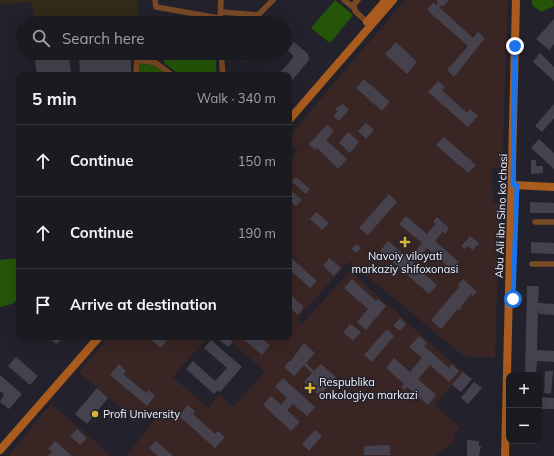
<!DOCTYPE html>
<html lang="en">
<head>
<meta charset="utf-8">
<style>
	body { margin:0; font-family:Mulish,sans-serif; background:#23232a; color:#f1f3f6 }
	.controls { position:absolute; right:12px; bottom:12px; display:grid; overflow:hidden; border-radius:8px; box-shadow:0 4px 16px #0002 }
	.controls button { width:36px; height:36px; display:grid; place-items:center; padding:0; border:0; border-bottom:1px solid #38383f; background:#1a1a21; color:#f1f3f6; font:20px sans-serif }
	.stop { position:absolute; width:12px; height:12px; margin:-9px; border:3px solid #1a73e8; border-radius:50%; background:#fff }
	.stop.end { background:#1a73e8; border-color:#fff; box-shadow:0 1px 4px #0008 }
	.list { margin:0; padding:0; list-style:none }
	h2 { display:flex; justify-content:space-between; align-items:center; height:52px; margin:0; padding:0 16px; font-size:17px }
	h2 small { font-size:13px; font-weight:400; color:#9fa1a5 }
	.list li { display:grid; grid-template-columns:26px 1fr auto; gap:12px; align-items:center; box-sizing:border-box; height:72px; padding:0 16px; border-top:1px solid #38383f }
	.list b { display:block; font-size:15px; white-space:nowrap }
	.list em { font-size:13px; font-style:normal; color:#9fa1a5 }
	.icon { flex:none; width:22px; height:22px; fill:none; stroke:currentColor; stroke-width:2; stroke-linecap:round; stroke-linejoin:round }
	.map { position:relative; flex:none; width:554px; height:456px; overflow:hidden }
	.search { position:absolute; background:#1a1a21; box-shadow:0 4px 16px #0002; left:16px; top:16px; width:276px; height:44px; display:flex; align-items:center; gap:10px; box-sizing:border-box; padding:0 14px; border-radius:22px; color:#9fa1a5; font-size:15px }
	.panel { position:absolute; background:#1a1a21; box-shadow:0 4px 16px #0002; left:16px; top:72px; width:276px; height:268px; border-radius:8px }
	.map>svg:first-child { display:block }
</style>
</head>
<body>
<div class="map">
<svg width="554" height="456" viewBox="0 0 554 456">
	<rect width="100%" height="100%" fill="#23222c"/>
	<polygon fill="#312a19" points="0,0 137,0 139,23 34,23 32,2 0,4"/>
	<g fill="#382524">
		<polygon points="405,0 508,0 502,169 495,167 491,172 494,203 500,203 495,357 469,357 461,354 349,261 296,320 302,324 350,271 463,372 435,405 460,427 454,434 454,441 436,456 126,456 157,417 146,408 135,420 79,372 109,337 208,337 173,377 208,408 219,395 233,407 265,371 225,337 289,337 289,156 291,158 297,150 289,142 289,136"/>
		<polygon points="51,404 92,439 110,456 8,456"/>
	</g>
	<g fill="#255508">
		<polygon points="335,0 353,15 330,43 311,28"/>
		<polygon points="532,0 553,0 554,6 541,12 532,5"/>
		<polygon points="165,53 216,53 216,75 180,75 164,63"/>
		<polygon points="140,63 155,66 167,75 138,75"/>
		<polygon points="19,258 19,299 12,304 0,307 0,260"/>
	</g>
	<g fill="#46424d">
		<polygon points="436,0 449,0 443,6 441,5 439,7 473,38 478,32 485,38 454,77 447,70 468,46 427,10 433,2 436,5 438,2"/>
		<polygon points="554,19 554,44 549,50 536,39"/>
		<polygon points="294,42 308,54 309,60 289,84 289,75 278,75 293,58 293,55 287,50"/>
		<polygon points="396,42 417,62 407,74 385,54"/>
		<polygon points="122,53 131,53 131,75 80,75 79,57"/>
		<polygon points="238,53 254,53 247,61"/>
		<polygon points="540,53 554,67 554,81 533,62"/>
		<polygon points="69,56 71,75 37,75 35,60"/>
		<polygon points="364,79 390,102 382,111 356,88"/>
		<polygon points="438,81 445,87 442,90 467,113 470,109 478,116 468,127 428,92"/>
		<polygon points="343,104 349,110 339,121 333,116 338,111 335,109"/>
		<polygon points="554,104 554,118 542,132 535,126"/>
		<polygon points="366,123 374,130 366,139 358,131"/>
		<polygon points="327,125 334,131 326,140 347,159 338,169 317,148 315,150 309,144"/>
		<polygon points="348,132 359,142 350,153 339,143"/>
		<polygon points="444,137 476,165 468,173 436,145"/>
		<polygon points="539,139 554,153 554,169 531,148"/>
		<polygon points="531,160 536,160 536,166 543,166 543,173 531,174"/>
		<polygon points="296,177 310,189 306,194 292,182"/>
		<polygon points="289,188 302,200 296,206 289,200"/>
		<polygon points="389,194 397,202 368,235 359,228"/>
		<polygon points="530,202 554,203 554,213 530,213"/>
		<polygon points="316,212 329,223 322,230 310,219"/>
		<polygon points="406,216 427,234 436,224 433,222 437,217 449,228 445,234 443,231 435,241 459,262 452,270 427,248 413,264 437,285 429,294 380,251 388,241 409,259 422,243 399,224"/>
		<polygon points="470,236 479,243 473,250 468,246 465,249 461,246"/>
		<polygon points="531,242 554,243 554,254 531,253"/>
		<polygon points="357,244 361,248 356,253 351,249"/>
		<polygon points="289,256 317,281 310,288 289,269"/>
		<polygon points="329,258 341,268 334,276 323,266"/>
		<polygon points="352,279 376,301 378,299 386,306 366,330 357,322 368,309 344,288"/>
		<polygon points="463,279 477,292 473,296 471,294 461,306 462,308 460,310 458,309 441,329 431,320 460,286 458,285"/>
		<polygon points="527,286 539,286 538,303 554,304 554,315 539,314 538,308 537,350 554,351 554,362 537,361 536,375 525,375"/>
		<polygon points="289,293 304,307 298,315 289,307"/>
		<polygon points="400,318 406,324 400,331 393,326"/>
		<polygon points="350,324 361,332 353,341 343,332"/>
		<polygon points="387,329 394,336 372,362 364,355"/>
		<polygon points="419,336 427,343 424,346 449,368 452,364 459,371 449,382 430,365 418,379 436,395 428,405 407,387 405,390 401,387 404,384 386,368 394,358 410,372 422,358 409,347"/>
		<polygon points="46,337 68,337 65,340 63,337 57,344"/>
		<polygon points="148,337 164,337 167,340 161,348"/>
		<polygon points="216,337 226,337 233,342 228,347"/>
		<polygon points="241,337 260,337 270,345 262,355"/>
		<polygon points="211,340 242,367 220,392 218,390 214,394 186,369 193,361 215,381 227,368 204,348"/>
		<polygon points="304,343 315,353 306,363 314,371 321,364 336,377 320,396 304,382 312,373 304,365 294,376 284,367 289,361 290,362"/>
		<polygon points="16,357 38,376 30,385 8,366"/>
		<polygon points="119,364 126,371 123,374 146,393 149,390 155,396 147,406 110,375"/>
		<polygon points="545,371 553,371 551,394 544,393"/>
		<polygon points="463,372 472,379 461,392 452,385"/>
		<polygon points="0,375 22,394 9,409 0,402 4,394 0,391"/>
		<polygon points="283,378 315,407 307,416 293,404 287,410 300,422 291,431 263,405 271,396 281,405 287,398 275,387"/>
		<polygon points="474,382 482,388 468,404 461,398"/>
		<polygon points="97,388 108,398 87,424 75,414"/>
		<polygon points="539,397 554,398 554,409 539,409"/>
		<polygon points="188,405 195,411 193,414 215,434 218,431 225,437 215,448 179,416"/>
		<polygon points="77,429 87,438 80,445 70,436"/>
		<polygon points="315,430 322,436 309,451 302,444"/>
		<polygon points="467,440 479,441 479,446 481,446 479,456 467,456"/>
		<polygon points="55,441 72,456 48,456 52,452 48,449"/>
		<polygon points="156,441 173,456 158,456 149,448"/>
		<polygon points="390,445 390,455 364,455 364,446"/>
	</g>
	<g fill="none" stroke-linecap="round" stroke-linejoin="round">
		<g stroke="#794926" stroke-width="5.5">
			<polyline points="155,0 156,7 219,18"/>
			<polyline points="344,0 353,7"/>
			<polyline points="358,0 354,4 355,11 369,24"/>
			<polyline points="221,12 258,15 273,0"/>
			<polyline points="220,23 221,0"/>
			<polyline points="221,53 223,75"/>
			<polyline points="136,75 137,60 156,63 172,75"/>
			<polyline points="535,222 554,222"/>
			<polyline points="532,264 554,264"/>
		</g>
		<g stroke="#a95c1d" stroke-width="8">
			<polyline points="367,22 386,0"/>
			<polyline points="289,120 393,0"/>
			<polyline points="513,185 554,187"/>
			<polyline points="0,450 99,337"/>
			<polyline points="505,456 516,0"/>
		</g>
	</g>
	<g fill="none" stroke-linecap="round" stroke-linejoin="round">
		<polyline stroke="#1a73e8" stroke-width="5" points="513,299 517,185 513,185 515,46"/>
	</g>
	<g fill="#d8b434" stroke="#23222c" stroke-width="1.5">
		<path d="M403 236h4v4h4v4h-4v4h-4v-4h-4v-4h4z"/>
		<path d="M308 382h4v4h4v4h-4v4h-4v-4h-4v-4h4z"/>
		<circle cx="95" cy="414" r="4"/>
	</g>
	<g text-anchor="middle" dominant-baseline="central" stroke-width="3" stroke-linejoin="round" paint-order="stroke">
		<g font-size="11" fill="#f4f4fb" stroke="#23222c">
			<text transform="translate(501 216) rotate(-88)">Abu Ali ibn Sino ko'chasi</text>
		</g>
		<g font-size="11" fill="#f4f4fb" stroke="#23222c" text-anchor="start">
			<text x="405" y="256" text-anchor="middle">Navoiy viloyati<tspan x="405" dy="13">markaziy shifoxonasi</tspan></text>
			<text x="319" y="382">Respublika<tspan x="319" dy="13">onkologiya markazi</tspan></text>
			<text x="103" y="414">Profi University</text>
		</g>
	</g>
</svg>
<div class="controls">
<button>+</button>
<button>−</button>
</div>
<div class="stop" style="left:513px;top:299px"></div>
<div class="stop end" style="left:515px;top:46px"></div>
<div class="search"><svg class="icon" aria-label="search" viewBox="0 0 24 24"><circle cx="10" cy="10" r="6"/><path d="M15 15l6 6"/></svg>Search here</div>
<section class="panel">
<h2>5 min<small>Walk · 340 m</small></h2>
<ul class="list">
<li><svg class="icon" aria-label="ahead" viewBox="0 0 24 24"><path d="M12 20V5M6 11l6-6 6 6"/></svg><div><b>Continue</b></div><em>150 m</em></li>
<li><svg class="icon" aria-label="ahead" viewBox="0 0 24 24"><path d="M12 20V5M6 11l6-6 6 6"/></svg><div><b>Continue</b></div><em>190 m</em></li>
<li><svg class="icon" aria-label="arrive" viewBox="0 0 24 24"><path d="M6 21V4h12l-3 4 3 4H6"/></svg><div><b>Arrive at destination</b></div></li>
</ul>
</section>
</div>
</body>
</html>
